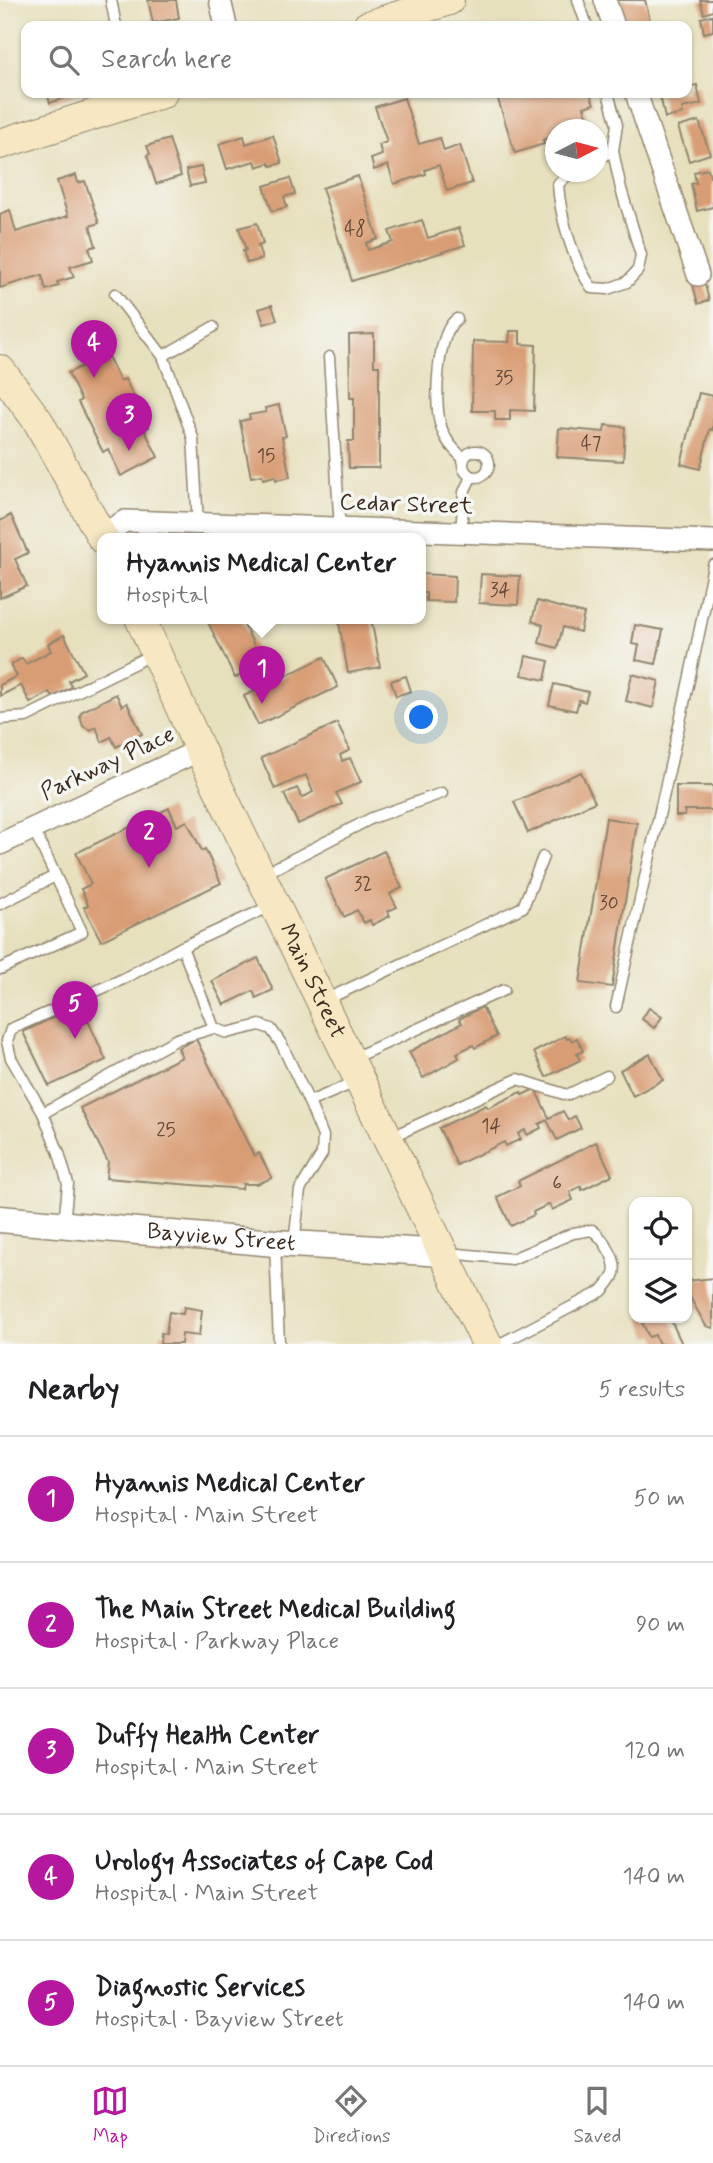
<!DOCTYPE html>
<html lang="en">
<head>
<meta charset="utf-8">
<style>
	body { margin:0; font-family:Mynerve,sans-serif; background:#f2f2f2; color:#202124 }
	.controls { position:absolute; right:21px; bottom:21px; display:grid; overflow:hidden; border-radius:14px; box-shadow:0 2px 5px #0004 }
	.controls button { width:63px; height:63px; display:grid; place-items:center; padding:0; border:0; border-bottom:2px solid #e0e0e0; background:#fff; color:#202124; font:35px sans-serif }
	.compass { position:absolute; left:545px; top:119px; width:63px; height:63px; border-radius:50%; background:#fff; box-shadow:0 2px 5px #0004; rotate:84deg }
	.you { position:absolute; left:422px; top:718px; width:24px; height:24px; margin:-18px; border:5px solid #fff; border-radius:50%; background:#1a73e8; box-shadow:0 0 0 10px #1a73e833 }
	.badge { display:grid; place-items:center; width:46px; height:46px; border-radius:50%; background:#b5179e; color:#fff; font-size:23px; font-weight:700 }
	.pin { position:absolute; translate:-50% -58px; filter:drop-shadow(0 2px 4px #0008) }
	.pin::after { content:''; position:absolute; top:37px; width:24px; height:21px; background:inherit; clip-path:polygon(0 0,100% 0,50% 100%) }
	.popup { position:absolute; left:97px; top:533px; width:329px; height:91px; box-sizing:border-box; display:grid; place-content:center; border-radius:14px; background:#fff; filter:drop-shadow(0 2px 5px #0005); font-size:23px; white-space:nowrap; color:#757577 }
	.popup b { font-size:26px; color:#202124 }
	.popup::after { content:''; position:absolute; left:50%; top:100%; margin-left:-14px; border:14px solid transparent; border-top-color:#fff }
	.list { margin:0; padding:0; list-style:none }
	h2 { display:flex; justify-content:space-between; align-items:center; height:91px; margin:0; padding:0 28px; font-size:30px }
	h2 small { font-size:23px; font-weight:400; color:#757577 }
	.list li { display:grid; grid-template-columns:46px 1fr auto; gap:21px; align-items:center; box-sizing:border-box; height:126px; padding:0 28px; border-top:2px solid #e0e0e0 }
	.list b { display:block; font-size:26px; white-space:nowrap }
	.list p { margin:0; font-size:23px; white-space:nowrap; color:#757577 }
	.list em { font-size:23px; font-style:normal; color:#757577 }
	.icon { flex:none; width:38px; height:38px; fill:none; stroke:currentColor; stroke-width:2; stroke-linecap:round; stroke-linejoin:round }
	.map { position:relative; flex:none; width:713px; height:1344px; overflow:hidden }
	.search { position:absolute; background:#fff; box-shadow:0 2px 5px #0004; left:21px; right:21px; top:21px; height:77px; display:flex; align-items:center; gap:18px; box-sizing:border-box; padding:0 24px; border-radius:14px; color:#757577; font-size:26px }
	.sheet { height:721px; background:#fff }
	nav { display:flex; justify-content:space-around; align-items:center; box-sizing:border-box; height:98px; border-top:2px solid #e0e0e0; background:#fff; font-size:19px; color:#757577 }
	nav a { display:grid; justify-items:center; gap:4px }
	nav .on { color:#b5179e }
	.map>svg:first-child { display:block }
</style>
</head>
<body>
<div class="map">
<svg width="713" height="1344" viewBox="0 0 713 1344">
	<rect width="100%" height="100%" fill="#f6f6f2"/>
	<filter id="ink" filterUnits="userSpaceOnUse"><feTurbulence type="fractalNoise" baseFrequency=".0143" numOctaves="2"/><feDisplacementMap in="SourceGraphic" scale="14" xChannelSelector="R" yChannelSelector="G"/><feConvolveMatrix kernelMatrix="1 2 1 2 8 2 1 2 1" color-interpolation-filters="sRGB"/></filter>
	<filter id="wash" filterUnits="userSpaceOnUse"><feTurbulence type="fractalNoise" baseFrequency=".00686" numOctaves="4" result="noise"/><feDisplacementMap in="SourceGraphic" scale="28" xChannelSelector="R" yChannelSelector="G"/><feGaussianBlur stdDeviation="1.57" result="paint"/><feColorMatrix in="noise" values="0 0 0 0 0 0 0 0 0 0 0 0 0 0 0 0 0 1.4 0 .05"/><feComposite in="paint" operator="in"/></filter>
	<g filter="url(#wash)">
		<rect width="100%" height="100%" fill="#e7e0bd"/>
		<g id="blocks">
			<g fill="#d99d75">
				<polygon points="148,0 176,0 179,18 153,23"/>
				<polygon points="615,0 645,0 651,25 622,26"/>
				<polygon points="700,0 713,0 713,11 704,14"/>
				<polygon points="713,15 713,31 704,33 701,18"/>
				<polygon points="697,85 701,104 682,108 683,114 665,118 660,95 653,96 652,93 687,93 687,87"/>
				<polygon points="47,93 79,93 50,103"/>
				<polygon points="496,93 590,93 594,104 584,107 591,128 556,130 556,136 543,140 544,144 515,153"/>
				<polygon points="404,98 419,144 440,138 444,151 460,145 472,183 447,191 439,165 425,170 426,174 394,184 388,165 374,170 371,159 382,155 379,145 387,142 375,107"/>
				<polygon points="699,121 710,154 689,161 678,127"/>
				<polygon points="273,135 282,163 271,166 269,163 257,167 255,161 227,169 219,144 244,136 246,144"/>
				<polygon points="169,139 181,176 156,184 147,155 150,154 147,146"/>
				<polygon points="201,167 205,183 190,186 186,170"/>
				<polygon points="708,169 710,177 713,176 713,207 697,211 691,184 696,183 694,172"/>
				<polygon points="76,175 78,183 85,181 99,223 90,226 96,246 89,248 93,260 70,267 74,277 57,282 59,286 46,290 42,275 0,288 0,214 10,210 16,232 68,216 57,181"/>
				<polygon points="358,176 378,239 366,243 368,250 393,242 389,231 422,220 428,238 459,228 465,245 352,281 322,188"/>
				<polygon points="290,178 295,194 284,197 287,207 272,211 264,186"/>
				<polygon points="257,223 263,244 258,246 262,259 247,263 243,251 246,250 239,228"/>
				<polygon points="704,281 709,300 698,304 693,285"/>
				<polygon points="272,305 277,320 264,324 259,309"/>
				<polygon points="510,331 520,331 520,344 536,345 534,411 510,410 510,420 495,420 495,411 472,411 473,341 509,342"/>
				<polygon points="374,334 374,366 379,366 379,468 349,468 348,441 354,441 354,398 350,398 349,335"/>
				<polygon points="107,354 120,381 125,379 149,427 144,429 158,457 121,476 108,449 103,452 78,402 81,400 68,373"/>
				<polygon points="699,393 713,396 713,430 710,429 700,469 681,464"/>
				<polygon points="279,405 286,436 282,437 290,477 276,480 275,476 263,479 262,475 251,477 240,421 250,419 249,415 266,412 265,408"/>
				<polygon points="605,425 625,427 623,461 557,457 559,428 604,432"/>
				<polygon points="11,515 28,553 15,559 27,586 0,598 0,521"/>
				<polygon points="421,574 455,576 454,602 426,601 426,593 421,593"/>
				<polygon points="481,574 520,576 518,605 479,603"/>
				<polygon points="537,601 584,614 580,632 563,627 557,648 539,643 543,625 532,621"/>
				<polygon points="206,618 241,618 263,664 235,678"/>
				<polygon points="338,618 371,618 380,667 348,673"/>
				<polygon points="635,625 663,630 656,664 636,660 639,645 632,644"/>
				<polygon points="64,635 84,673 69,681 72,687 53,697 49,692 30,703 21,685 0,696 0,685 17,676 11,665 22,658 26,664 51,651 48,644"/>
				<polygon points="526,656 549,661 545,680 522,675"/>
				<polygon points="324,657 338,687 258,725 244,696"/>
				<polygon points="632,674 659,681 653,708 626,701"/>
				<polygon points="406,676 411,691 396,696 391,681"/>
				<polygon points="554,684 588,692 585,702 579,700 576,711 549,705"/>
				<polygon points="116,694 122,706 127,703 142,734 116,747 111,737 102,742 96,727 90,730 83,726 80,716 81,712"/>
				<polygon points="337,723 350,750 340,755 342,761 350,758 361,782 336,793 342,804 298,824 284,794 297,788 302,798 313,792 306,775 275,789 261,758"/>
				<polygon points="581,772 595,802 528,833 514,802"/>
				<polygon points="676,786 713,786 713,810 684,810 685,816 676,816"/>
				<polygon points="169,808 177,826 187,821 202,851 205,849 221,883 101,941 84,907 88,905 81,889 91,884 76,853"/>
				<polygon points="606,818 637,823 612,987 580,983"/>
				<polygon points="384,851 402,888 390,894 397,907 388,911 390,916 372,925 370,920 364,923 357,910 344,917 325,879"/>
				<polygon points="258,958 273,990 256,998 253,991 224,1005 212,981"/>
				<polygon points="482,1007 497,1036 475,1048 473,1045 457,1053 459,1058 423,1078 409,1052 462,1023 459,1019"/>
				<polygon points="649,1008 662,1017 654,1028 642,1019"/>
				<polygon points="67,1011 72,1020 85,1014 106,1060 49,1086 23,1032"/>
				<polygon points="565,1036 567,1039 570,1038 572,1041 577,1038 583,1051 577,1054 580,1060 546,1077 534,1052"/>
				<polygon points="196,1039 254,1156 259,1153 272,1178 257,1184 243,1184 242,1189 106,1178 108,1162 80,1108 182,1057 178,1048"/>
				<polygon points="650,1054 663,1080 633,1096 620,1070"/>
				<polygon points="535,1089 549,1118 563,1111 568,1120 575,1116 581,1128 557,1140 547,1120 539,1124 541,1128 527,1135 525,1130 518,1134 521,1139 506,1146 504,1142 457,1165 439,1128 486,1105 488,1108 521,1092 522,1095"/>
				<polygon points="596,1142 612,1175 582,1190 581,1186 570,1192 573,1200 552,1210 549,1204 533,1212 534,1215 511,1226 497,1197 520,1186 518,1181"/>
				<polygon points="713,1278 713,1328 706,1326 687,1292 687,1281"/>
				<polygon points="184,1307 202,1310 199,1336 182,1334 181,1344 160,1344 161,1333 166,1334 169,1312 183,1314"/>
				<polygon points="640,1318 670,1318 682,1344 659,1344 655,1335 649,1337"/>
			</g>
		</g>
	</g>
	<g filter="url(#ink)">
		<use href="#blocks" fill-opacity="0" stroke="#91856e" stroke-width="2"/>
		<g fill="none" stroke-linecap="round" stroke-linejoin="round">
			<defs>
				<g id="service">
					<polyline points="111,0 116,26"/>
					<polyline points="578,0 587,26"/>
					<polyline points="598,158 613,151"/>
					<path d="M571 172 558 184C560 216 573 262 592 288L608 289 627 282 638 270 641 255 621 189 613 151 617 125 608 93"/>
					<polyline points="115,294 163,356"/>
					<path d="M457 319C437 332 434 401 440 423 444 439 452 448 464 459"/>
					<polyline points="329,357 340,529"/>
					<circle cx="476" cy="464" r="13"/>
					<polyline points="198,524 193,438 163,356 213,327"/>
					<polyline points="461,533 464,492 471,477"/>
					<polyline points="0,719 26,717 153,654"/>
					<polyline points="262,875 372,818 442,793"/>
					<polyline points="0,904 55,876"/>
					<polyline points="273,905 182,947 123,979 11,1029 7,1041 11,1058 43,1113 177,1039 214,1028 227,1033 260,1025 271,1029 282,1045 309,1102 358,1081"/>
					<polyline points="182,947 214,1028"/>
					<polyline points="0,969 82,932 33,828"/>
					<polyline points="323,1001 523,907 543,857"/>
					<path d="M616 1007C648 860 684 713 713 565"/>
					<polyline points="351,1059 504,990"/>
					<polyline points="43,1113 59,1153 68,1184 64,1224"/>
					<polyline points="389,1138 518,1079 567,1095 607,1076"/>
					<polyline points="275,1243 279,1344"/>
					<polyline points="294,1244 300,1190 322,1154 323,1136 309,1102"/>
					<path d="M448 1253 512 1259 573 1233 592 1230C603 1238 620 1262 613 1276 611 1281 605 1287 602 1291L500 1344"/>
				</g>
				<g id="minor">
					<polyline points="220,0 226,26"/>
					<polyline points="605,0 614,26"/>
					<polyline points="636,93 698,275"/>
					<polyline points="101,536 125,521 713,541"/>
					<polyline points="0,844 200,750"/>
				</g>
				<g id="tertiary">
					<path id="s1" d="M0 1219 275 1243 445 1253"/>
				</g>
				<g id="secondary">
					<polyline points="368,26 449,0"/>
					<polyline points="0,144 162,93"/>
					<polyline points="0,370 38,421 103,539"/>
					<path id="s2" d="M140 618 200 750 487 1344"/>
				</g>
			</defs>
			<use href="#service" stroke="#91856e" stroke-width="13"/>
			<use href="#minor" stroke="#91856e" stroke-width="24"/>
			<use href="#tertiary" stroke="#91856e" stroke-width="29"/>
			<use href="#secondary" stroke="#91856e" stroke-width="32"/>
			<use href="#service" stroke="#fff" stroke-width="10"/>
			<use href="#minor" stroke="#fff" stroke-width="21"/>
			<use href="#tertiary" stroke="#fff" stroke-width="26"/>
			<use href="#secondary" stroke="#f7e8c3" stroke-width="30"/>
		</g>
	</g>
	<g text-anchor="middle" dominant-baseline="central" stroke-width="7" stroke-linejoin="round" paint-order="stroke">
		<g font-size="19" fill="#624734">
			<text x="355" y="229">48</text>
			<text x="504" y="378">35</text>
			<text x="591" y="444">47</text>
			<text x="266" y="456">15</text>
			<text x="500" y="590">34</text>
			<text x="363" y="884">32</text>
			<text x="609" y="903">30</text>
			<text x="491" y="1126">14</text>
			<text x="166" y="1130">25</text>
			<text x="557" y="1183">6</text>
		</g>
		<g font-size="23" fill="#3b2a1e" stroke="#f6f6f2">
			<text transform="translate(406 505) rotate(2)">Cedar Street</text>
			<text transform="translate(108 764) rotate(-25)">Parkway Place</text>
			<text stroke="none"><textPath href="#s2" startOffset="402">Main Street</textPath></text>
			<text stroke="none"><textPath href="#s1" startOffset="222">Bayview Street</textPath></text>
		</g>
	</g>
</svg>
<div class="controls">
<button><svg class="icon" aria-label="locate" viewBox="0 0 24 24"><circle cx="12" cy="12" r="6"/><path d="M12 2v4M12 18v4M2 12h4M18 12h4"/></svg></button>
<button><svg class="icon" aria-label="layers" viewBox="0 0 24 24"><path d="M12 4l9 5-9 5-9-5zM3 14l9 5 9-5"/></svg></button>
</div>
<svg class="compass" viewBox="-18 -18 36 36"><path d="M0-13l5 13h-10z" fill="#e53935"/><path d="M0 13l5-13h-10z" fill="#757577"/></svg>
<div class="you"></div>
<div class="pin badge" style="left:262px;top:704px">1</div>
<div class="popup"><b>Hyannis Medical Center</b>Hospital</div>
<div class="pin badge" style="left:149px;top:868px">2</div>
<div class="pin badge" style="left:129px;top:451px">3</div>
<div class="pin badge" style="left:94px;top:378px">4</div>
<div class="pin badge" style="left:75px;top:1039px">5</div>
<div class="search"><svg class="icon" aria-label="search" viewBox="0 0 24 24"><circle cx="10" cy="10" r="6"/><path d="M15 15l6 6"/></svg>Search here</div>
</div>
<section class="sheet">
<h2>Nearby<small>5 results</small></h2>
<ul class="list">
<li><span class="badge">1</span><div><b>Hyannis Medical Center</b><p>Hospital · Main Street</p></div><em>50 m</em></li>
<li><span class="badge">2</span><div><b>The Main Street Medical Building</b><p>Hospital · Parkway Place</p></div><em>90 m</em></li>
<li><span class="badge">3</span><div><b>Duffy Health Center</b><p>Hospital · Main Street</p></div><em>120 m</em></li>
<li><span class="badge">4</span><div><b>Urology Associates of Cape Cod</b><p>Hospital · Main Street</p></div><em>140 m</em></li>
<li><span class="badge">5</span><div><b>Diagnostic Services</b><p>Hospital · Bayview Street</p></div><em>140 m</em></li>
</ul>
</section>
<nav>
<a class="on"><svg class="icon" aria-label="map" viewBox="0 0 24 24"><path d="M3 6l6-2 6 2 6-2v14l-6 2-6-2-6 2zM9 4v14M15 6v14"/></svg>Map</a>
<a><svg class="icon" aria-label="directions" viewBox="0 0 24 24"><path d="M12 3l9 9-9 9-9-9zM9 14v-3h6M13 9l2 2-2 2"/></svg>Directions</a>
<a><svg class="icon" aria-label="saved" viewBox="0 0 24 24"><path d="M7 4h10v16l-5-4-5 4z"/></svg>Saved</a>
</nav>
</body>
</html>
